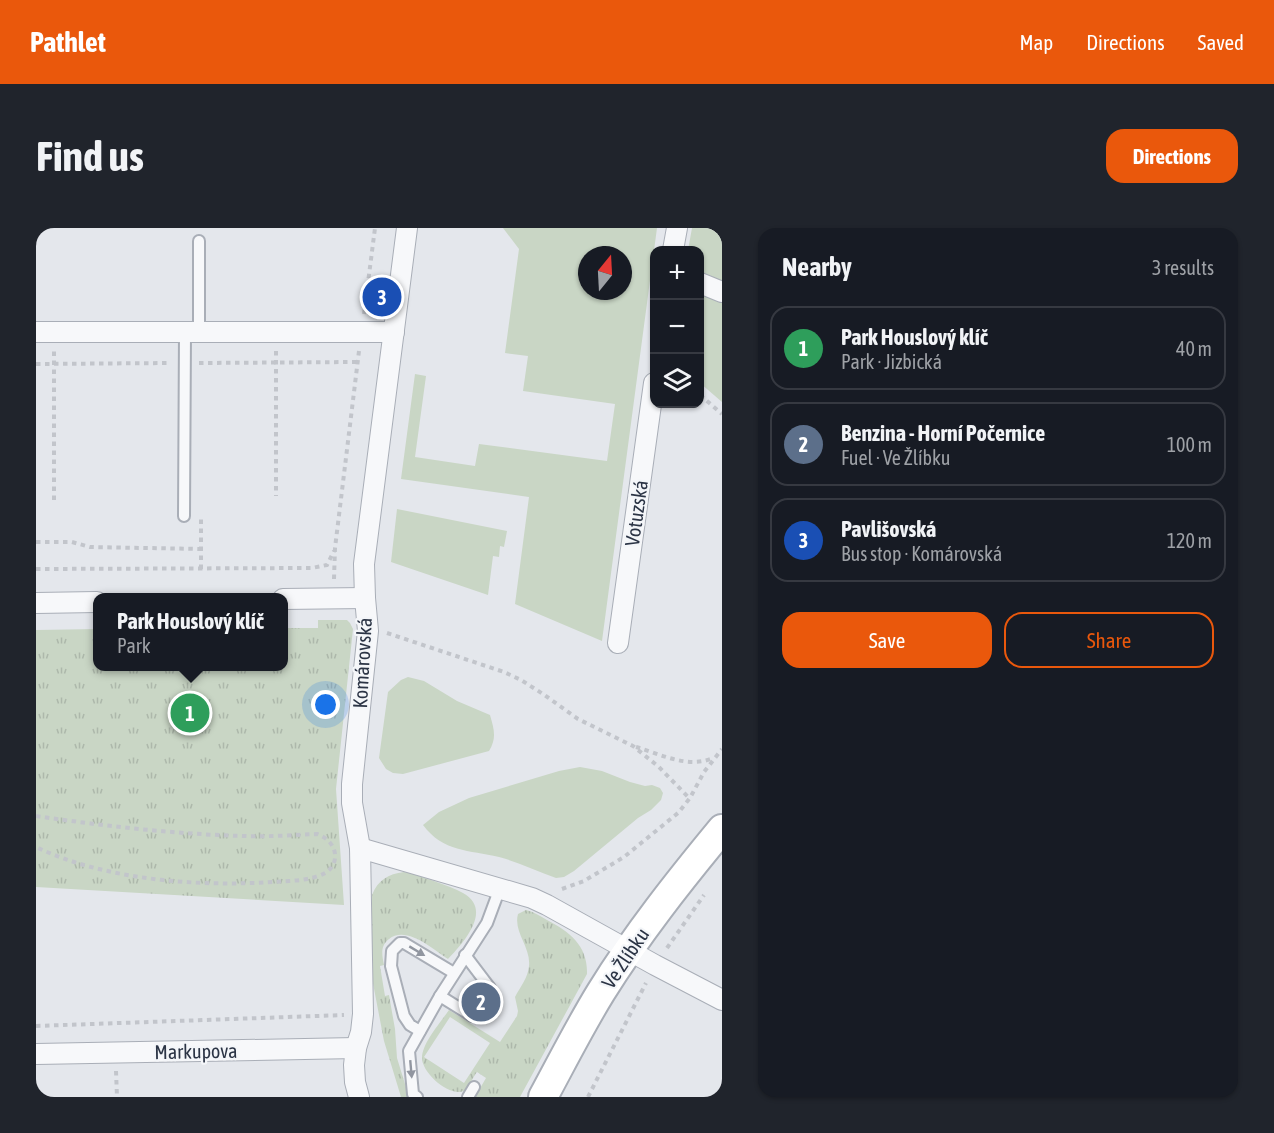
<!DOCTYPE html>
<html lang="en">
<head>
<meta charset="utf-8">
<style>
	body { margin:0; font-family:"Asap Condensed",sans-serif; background:#20242c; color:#f1f3f6 }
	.controls { position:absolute; right:18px; top:18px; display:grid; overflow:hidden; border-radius:12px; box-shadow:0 2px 4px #0004 }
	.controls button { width:54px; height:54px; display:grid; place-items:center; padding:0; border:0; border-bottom:2px solid #363941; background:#171b24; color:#f1f3f6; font:30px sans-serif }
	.compass { position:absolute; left:542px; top:18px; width:54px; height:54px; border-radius:50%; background:#171b24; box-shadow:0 2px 4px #0004; rotate:18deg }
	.you { position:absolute; left:290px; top:477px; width:21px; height:21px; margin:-15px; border:4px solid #fff; border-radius:50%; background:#1a73e8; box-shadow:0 0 0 9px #1a73e833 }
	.badge { display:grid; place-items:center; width:39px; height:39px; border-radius:50%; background:#ea580c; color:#fff; font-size:20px; font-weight:700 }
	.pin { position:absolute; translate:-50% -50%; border:3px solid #fff; box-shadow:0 2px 6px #0006 }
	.popup { position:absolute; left:57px; top:365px; width:195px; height:78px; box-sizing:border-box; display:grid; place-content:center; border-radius:12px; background:#171b24; filter:drop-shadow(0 2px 4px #0005); font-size:20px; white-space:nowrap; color:#9ea1a6 }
	.popup b { font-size:22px; color:#f1f3f6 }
	.popup::after { content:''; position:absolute; left:50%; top:100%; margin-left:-12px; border:12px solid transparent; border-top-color:#171b24 }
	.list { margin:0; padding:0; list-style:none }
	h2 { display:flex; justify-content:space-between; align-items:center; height:78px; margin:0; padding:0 24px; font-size:26px }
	h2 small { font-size:20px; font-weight:400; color:#9ea1a6 }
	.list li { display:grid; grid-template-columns:39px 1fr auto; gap:18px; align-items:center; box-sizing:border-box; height:84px; margin:0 12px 12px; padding:0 12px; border:2px solid #363941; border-radius:18px }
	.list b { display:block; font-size:22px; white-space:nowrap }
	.list p { margin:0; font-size:20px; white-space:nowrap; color:#9ea1a6 }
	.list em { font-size:20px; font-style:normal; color:#9ea1a6 }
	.actions { display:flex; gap:12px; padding:18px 24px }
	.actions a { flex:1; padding:14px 0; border:2px solid #ea580c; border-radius:18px; text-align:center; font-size:21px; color:#ea580c }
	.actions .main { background:#ea580c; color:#fff }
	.icon { flex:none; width:33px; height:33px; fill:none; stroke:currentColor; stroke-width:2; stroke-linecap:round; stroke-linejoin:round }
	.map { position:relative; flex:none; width:686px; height:869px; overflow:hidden; border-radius:18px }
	header { display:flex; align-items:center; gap:36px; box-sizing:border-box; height:84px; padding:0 30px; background:#ea580c; color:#fff }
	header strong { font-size:28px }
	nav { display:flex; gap:33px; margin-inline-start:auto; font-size:21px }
	.intro { display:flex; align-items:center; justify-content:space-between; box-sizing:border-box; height:144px; padding:0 36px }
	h1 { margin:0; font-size:42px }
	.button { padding:15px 27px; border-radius:18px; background:#ea580c; color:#fff; font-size:21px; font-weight:700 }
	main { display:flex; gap:36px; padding:0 36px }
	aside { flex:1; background:#171b24; border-radius:18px; box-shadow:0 2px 4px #0004 }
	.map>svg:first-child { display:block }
</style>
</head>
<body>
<header>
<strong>Pathlet</strong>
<nav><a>Map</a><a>Directions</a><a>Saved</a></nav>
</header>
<div class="intro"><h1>Find us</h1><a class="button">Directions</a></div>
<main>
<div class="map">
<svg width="686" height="869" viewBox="0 0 686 869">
	<defs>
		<pattern id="grass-tufts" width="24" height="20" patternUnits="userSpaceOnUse" patternTransform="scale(1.5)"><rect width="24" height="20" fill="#c9d6c5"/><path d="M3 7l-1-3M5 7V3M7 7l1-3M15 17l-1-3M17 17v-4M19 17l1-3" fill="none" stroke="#adb8ab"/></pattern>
	</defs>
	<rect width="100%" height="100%" fill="#e4e7ec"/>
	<g fill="url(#grass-tufts)" fill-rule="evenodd">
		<polygon points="282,392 311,392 314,395 317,401 300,561 308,677 0,659 0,402 61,401 61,438 247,438 247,400 282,400"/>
		<path d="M368 644 374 645C391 651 412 657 427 665 458 682 426 716 412 731 397 721 370 697 353 711 344 718 346 727 348 737L344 738 349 768 353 767 359 801 361 830 373 869H365L348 813 335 745 336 667C342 652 352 646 368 644Z"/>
		<path d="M490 682C498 684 504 688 511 692 534 704 552 718 551 746L484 869H439L450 850 441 844C437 849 433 859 428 863 413 869 386 845 386 830 386 815 405 794 413 782L464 814 481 788 482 783 479 769C484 759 492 750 493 738 495 719 477 704 482 686ZM414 789 454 815 428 855 388 829Z"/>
	</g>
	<g fill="#c9d6c5" fill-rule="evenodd">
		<path d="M467 0H621L566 413 479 376 493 269 365 251 379 146 390 148 379 229 439 238 443 216 571 233 579 176 487 163 492 128 469 125 483 21ZM551 27H587V63H551Z"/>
		<polygon points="656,0 686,0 686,53 664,43 664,22 652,22"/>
		<polygon points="664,63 686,73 686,174 664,155"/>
		<polygon points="361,281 471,303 468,319 464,318 463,329 457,328 452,367 355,334"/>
		<path d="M372 449 388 453 421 473 454 487C458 501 461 510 453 523L367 546 357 545 350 541 343 530 352 464 365 452Z"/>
		<path d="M544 539 566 543 594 554 609 558 616 557 624 560 627 565 625 572 615 582 602 590 538 643 528 649 520 650C501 643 482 634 463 629 433 622 407 624 387 597L403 584 433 570 523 543Z"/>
	</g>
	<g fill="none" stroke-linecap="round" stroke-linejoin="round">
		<defs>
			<g id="lane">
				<polyline points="163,104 163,13"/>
				<polyline points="148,288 149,104"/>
				<polyline points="404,768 436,788 454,760 429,727"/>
				<polyline points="384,803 374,797 368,788 355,738 356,723 364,715 368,715 418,745"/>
				<polyline points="381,869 377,866 373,823 404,768 451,695 464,660"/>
				<polyline points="432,869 438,859"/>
			</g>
			<g id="street">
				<polyline points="637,22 641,0"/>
				<polyline points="664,55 686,64"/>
				<polyline points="0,104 358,104"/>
				<polyline points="247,371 329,370"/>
				<polyline points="0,375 61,374"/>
				<polyline points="582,415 618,155"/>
				<polyline points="324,620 496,670 511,677 619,737 686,772"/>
				<polyline points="0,826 320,820"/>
				<polyline points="323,869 319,854 318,837 320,820 325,804 327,786 324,620 316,575 316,556 332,403 329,370 328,336 371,0"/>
			</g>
			<path id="secondary" d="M507 869C526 834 544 798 565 764 601 706 643 653 686 601"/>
		</defs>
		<use href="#lane" stroke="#a9aeb7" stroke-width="14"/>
		<use href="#street" stroke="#a9aeb7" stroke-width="22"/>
		<use href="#secondary" stroke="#a9aeb7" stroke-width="32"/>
		<g stroke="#c2c5cb" stroke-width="4" stroke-dasharray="4.5 4.5" stroke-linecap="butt">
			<polyline points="328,86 339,0"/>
			<polyline points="240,123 240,268"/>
			<polyline points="163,135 322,134"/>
			<polyline points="0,136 134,135"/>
			<polyline points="664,167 686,186"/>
			<polyline points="18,272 18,123"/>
			<polyline points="0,314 36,314 54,319 165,321"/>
			<polyline points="0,341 276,340 291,337 298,323"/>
			<polyline points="165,341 165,290"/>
			<polyline points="298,351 299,320 323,123"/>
			<polyline points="351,405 468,444 485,452 507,466 542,491 597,518 623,539 653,570"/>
			<path d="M600 519C624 526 652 541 677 530"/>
			<path d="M0 588C68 598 138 606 207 608 232 609 257 607 281 606 304 614 306 641 282 648 268 653 252 653 237 654 161 659 69 652 0 619"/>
			<polyline points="526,661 548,653 588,629 642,585 654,570 668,544 686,521"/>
			<polyline points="631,720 668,667"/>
			<polyline points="0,798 308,787"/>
			<polyline points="80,843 81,869"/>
			<polyline points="552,869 610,755"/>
		</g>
		<use href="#lane" stroke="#f7f8fa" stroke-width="10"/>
		<use href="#street" stroke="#f7f8fa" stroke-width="20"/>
		<use href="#secondary" stroke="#fff" stroke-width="28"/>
	</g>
	<defs><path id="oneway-solid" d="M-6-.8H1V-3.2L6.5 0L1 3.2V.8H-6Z" transform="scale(1.5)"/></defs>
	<g fill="#9196a0">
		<use href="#oneway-solid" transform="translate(381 723) rotate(31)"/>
		<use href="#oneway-solid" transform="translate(375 841) rotate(85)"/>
	</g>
	<g text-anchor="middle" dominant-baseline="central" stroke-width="4.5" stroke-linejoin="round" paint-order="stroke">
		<g font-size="20" fill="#2b3445" stroke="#f4f6f9">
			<text transform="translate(600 285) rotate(-82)">Votuzská</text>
			<text transform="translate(326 435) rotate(-87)">Komárovská</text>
			<text transform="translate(589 730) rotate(-56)">Ve Žlíbku</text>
			<text transform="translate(160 823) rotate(-1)">Markupova</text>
		</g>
	</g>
</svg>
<div class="controls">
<button>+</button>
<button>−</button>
<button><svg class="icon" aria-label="layers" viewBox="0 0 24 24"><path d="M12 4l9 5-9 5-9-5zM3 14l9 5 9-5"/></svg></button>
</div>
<svg class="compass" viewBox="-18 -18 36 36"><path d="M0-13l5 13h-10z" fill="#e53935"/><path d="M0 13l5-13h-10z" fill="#9ea1a6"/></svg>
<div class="you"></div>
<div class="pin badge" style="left:154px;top:485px;background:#2e9e5b">1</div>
<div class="popup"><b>Park Houslový klíč</b>Park</div>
<div class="pin badge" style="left:445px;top:774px;background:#5c6f8a">2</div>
<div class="pin badge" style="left:346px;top:69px;background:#1a4fb4">3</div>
</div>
<aside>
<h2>Nearby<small>3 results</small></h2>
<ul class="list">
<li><span class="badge" style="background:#2e9e5b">1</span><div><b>Park Houslový klíč</b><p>Park · Jizbická</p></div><em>40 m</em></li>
<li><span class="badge" style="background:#5c6f8a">2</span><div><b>Benzina - Horní Počernice</b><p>Fuel · Ve Žlíbku</p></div><em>100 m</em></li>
<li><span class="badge" style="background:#1a4fb4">3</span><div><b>Pavlišovská</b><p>Bus stop · Komárovská</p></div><em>120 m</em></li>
</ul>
<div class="actions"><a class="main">Save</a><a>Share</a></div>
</aside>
</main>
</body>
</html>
